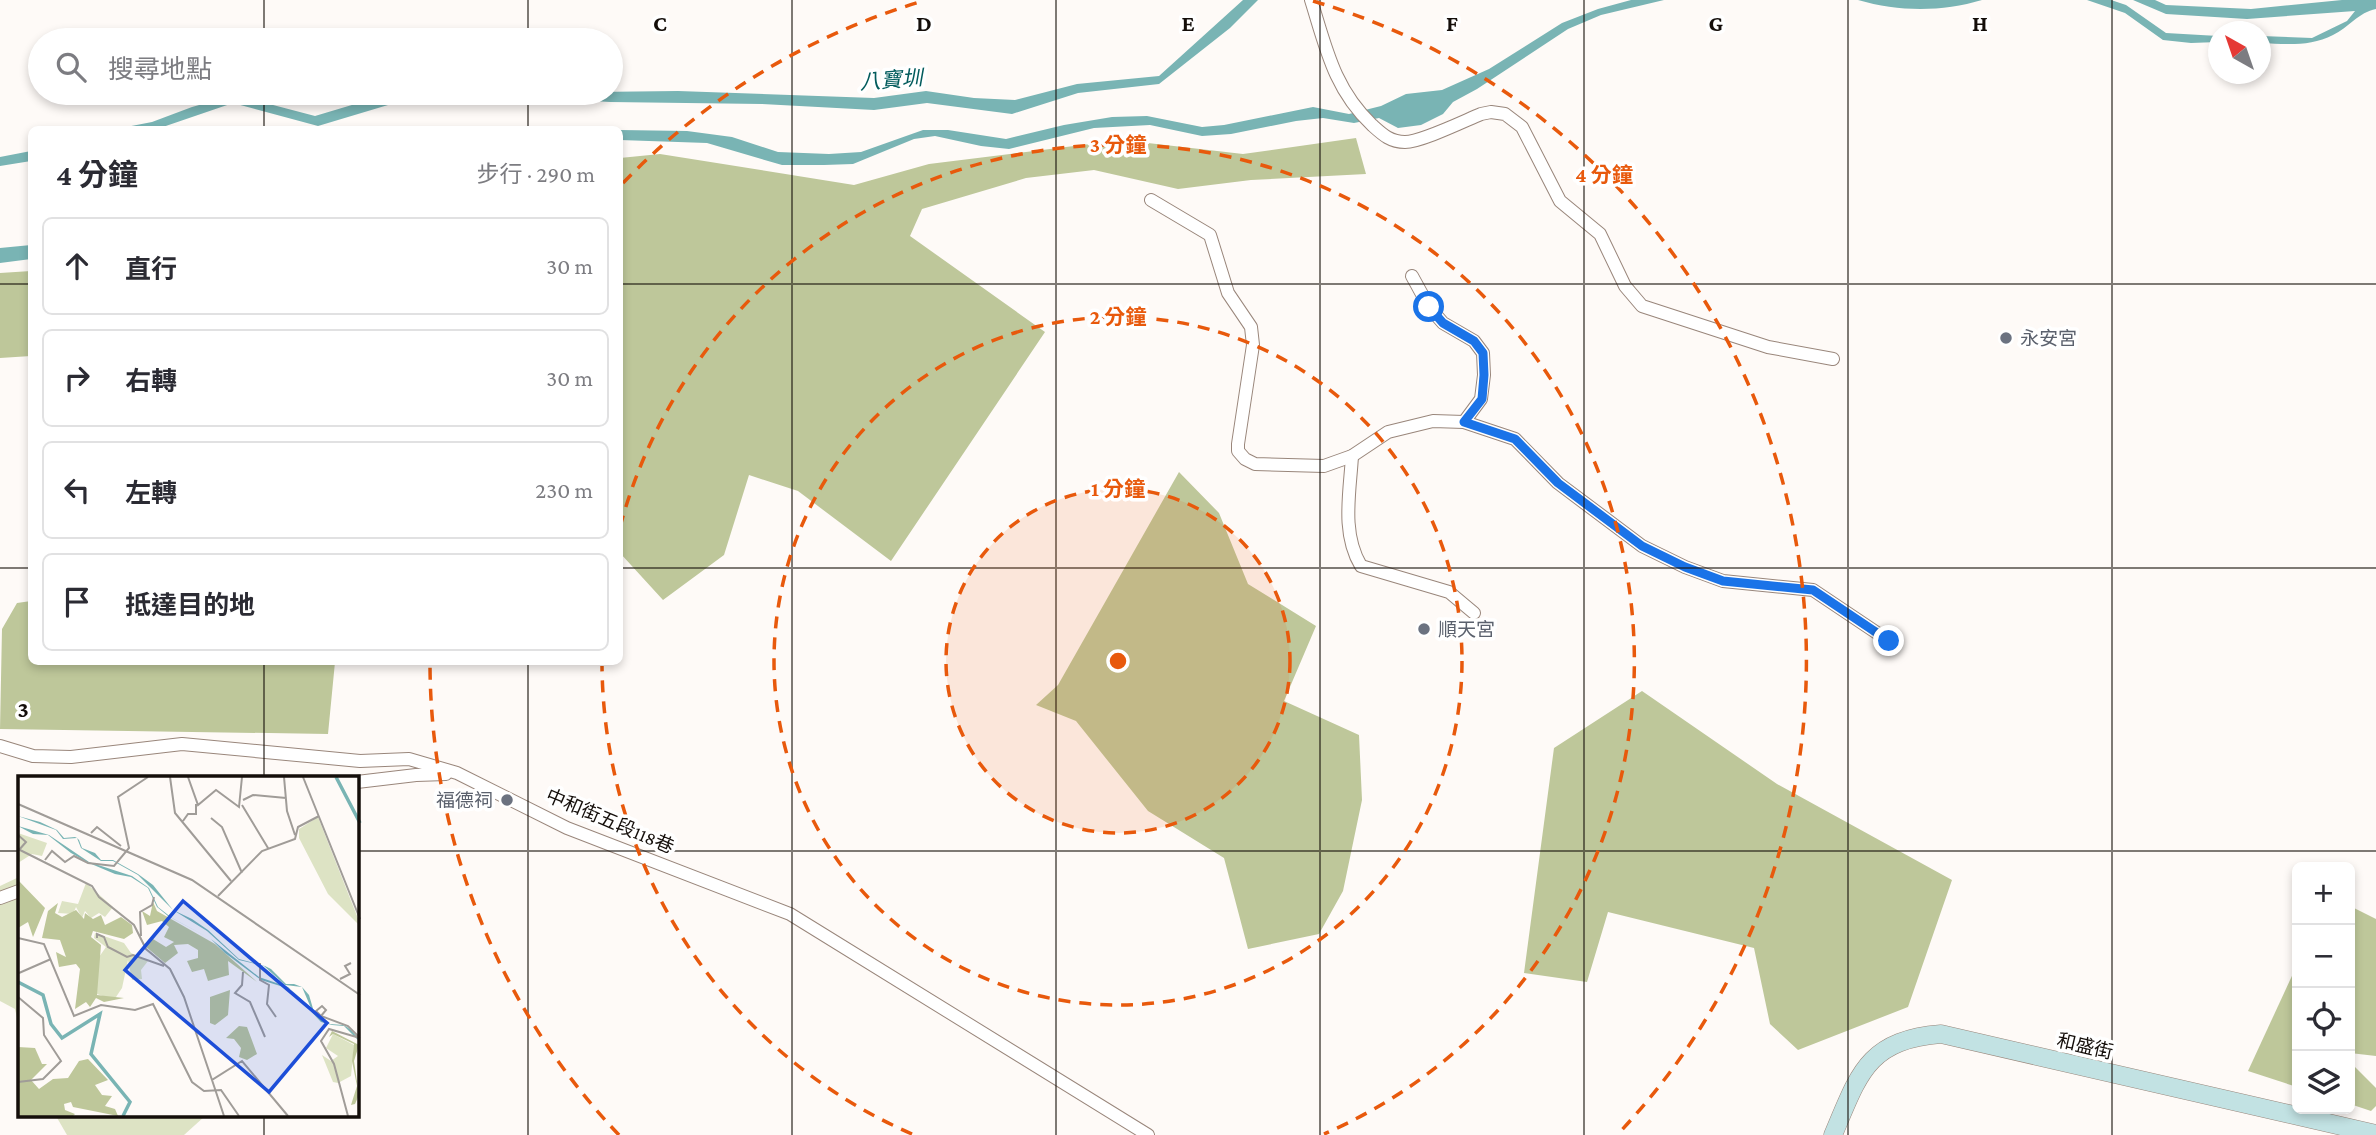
<!DOCTYPE html>
<html lang="zh-TW">
<head>
<meta charset="utf-8">
<style>
	body { margin:0; font-family:"Crimson Pro","Noto Sans TC",serif; background:#f7f7f7; color:#2b2b33 }
	.controls { position:absolute; right:21px; bottom:21px; display:grid; overflow:hidden; border-radius:10px; box-shadow:0 4px 10px #0003 }
	.controls button { width:63px; height:63px; display:grid; place-items:center; padding:0; border:0; border-bottom:2px solid #e1e1e2; background:#fff; color:#2b2b33; font:35px sans-serif }
	.compass { position:absolute; left:2208px; top:21px; width:63px; height:63px; border-radius:50%; background:#fff; box-shadow:0 4px 10px #0003; rotate:320deg }
	.stop { position:absolute; width:21px; height:21px; margin:-16px; border:5px solid #1a73e8; border-radius:50%; background:#fff }
	.stop.end { background:#1a73e8; border-color:#fff; box-shadow:0 2px 7px #0008 }
	.list { margin:0; padding:0; list-style:none }
	h2 { display:flex; justify-content:space-between; align-items:center; height:91px; margin:0; padding:0 28px; font-size:30px }
	h2 small { font-size:23px; font-weight:400; color:#7c7c81 }
	.list li { display:grid; grid-template-columns:46px 1fr auto; gap:21px; align-items:center; box-sizing:border-box; height:98px; margin:0 14px 14px; padding:0 14px; border:2px solid #e1e1e2; border-radius:10px }
	.list b { display:block; font-size:26px; white-space:nowrap }
	.list em { font-size:23px; font-style:normal; color:#7c7c81 }
	.icon { flex:none; width:38px; height:38px; fill:none; stroke:currentColor; stroke-width:2; stroke-linecap:round; stroke-linejoin:round }
	.map { position:relative; flex:none; width:2376px; height:1135px; overflow:hidden }
	.search { position:absolute; background:#fff; box-shadow:0 4px 10px #0003; left:28px; top:28px; width:595px; height:77px; display:flex; align-items:center; gap:18px; box-sizing:border-box; padding:0 24px; border-radius:38px; color:#7c7c81; font-size:26px }
	.panel { position:absolute; background:#fff; box-shadow:0 4px 10px #0003; left:28px; top:126px; width:595px; height:539px; border-radius:10px }
	.map>svg:first-child { display:block }
</style>
</head>
<body>
<div class="map">
<svg width="2376" height="1135" viewBox="0 0 2376 1135">
	<rect width="100%" height="100%" fill="#fefaf7"/>
	<g fill="#dde3c4">
		<polygon points="19,877 19,1026 15,1009 0,1001 0,886"/>
		<polygon points="56,1116 205,1116 184,1135 67,1135"/>
	</g>
	<g fill="#bec79a">
		<polygon points="1356,138 1366,174 1251,180 1178,189 1094,170 1026,178 922,209 910,236 1045,332 891,561 798,491 749,475 724,555 663,600 620,553 620,158 660,154 854,185 929,164 1122,140 1243,154"/>
		<polygon points="31,271 31,356 0,358 0,273"/>
		<polygon points="1179,472 1219,513 1248,584 1316,626 1284,701 1359,735 1362,800 1343,891 1319,934 1248,949 1224,858 1148,811 1076,721 1036,705 1058,685"/>
		<polygon points="31,601 32,662 335,662 328,734 0,729 2,629 17,603"/>
		<polygon points="1642,691 1777,784 1952,880 1908,1007 1798,1050 1770,1024 1754,948 1608,912 1587,982 1524,973 1554,748"/>
		<polygon points="2350,906 2376,919 2376,1056 2350,1053"/>
		<polygon points="2297,965 2297,1087 2248,1071"/>
		<polygon points="2350,1062 2376,1088 2376,1106 2371,1111 2350,1104"/>
	</g>
	<g fill="#79b4b4">
		<polygon points="1243,0 1258,0 1230,28 1159,84 1078,93 1012,114 927,103 874,110 762,104 610,102 541,98 510,93 678,91 874,98 926,91 974,98 1015,100 1077,84 1159,76"/>
		<polygon points="1631,0 1664,0 1601,15 1568,29 1477,89 1453,102 1443,114 1421,125 1398,128 1379,118 1354,123 1323,118 1296,121 1231,134 1202,136 1150,125 1094,128 1009,149 981,146 935,136 914,139 853,164 824,165 782,165 707,143 620,140 620,130 687,131 732,137 778,152 829,154 861,152 923,130 948,130 1006,139 1064,125 1112,117 1147,116 1202,127 1224,125 1313,107 1349,114 1381,106 1406,94 1442,90 1489,69 1562,23 1598,9"/>
		<path d="M1858 0H1982C1942 12 1899 12 1858 0Z"/>
		<polygon points="2087,0 2111,0 2126,5 2166,33 2218,36 2218,42 2191,43 2163,40 2125,13"/>
		<path d="M2133 0H2155L2166 5 2251 9 2342 0H2376V9C2359 12 2348 28 2333 35 2310 47 2285 44 2261 43V36L2312 38 2347 21 2355 11 2247 19 2166 14Z"/>
		<polygon points="392,93 428,93 318,126 233,103 157,129 116,129 152,122 192,107 235,95 315,116"/>
		<polygon points="31,151 31,161 0,166 0,157"/>
		<polygon points="31,245 31,259 0,263 0,248"/>
	</g>
	<g fill="none" stroke-linecap="round" stroke-linejoin="round">
		<defs>
			<g id="street">
				<path d="M1311 0C1326 48 1334 89 1372 125 1382 134 1390 142 1405 142 1421 142 1464 121 1481 114L1491 112 1505 114 1522 127 1560 201 1600 234 1625 286 1642 306 1768 347 1833 359"/>
				<polyline points="1151,200 1210,235 1228,293 1251,327 1253,345 1238,444 1238,451 1245,459 1255,464 1324,466 1352,456 1388,432 1433,421 1464,422 1515,439 1558,483 1642,546 1685,567 1723,581 1813,590 1889,641"/>
				<polyline points="1412,276 1429,307 1443,323 1474,341 1483,353 1484,375 1481,399 1464,422"/>
				<path d="M1352 456C1350 492 1341 533 1361 566L1449 592 1474 613"/>
				<polyline points="0,746 33,756 71,757 182,744 360,761 409,759 457,773 567,828 790,914 1148,1135"/>
				<polyline points="357,782 416,775 446,774"/>
				<polyline points="0,898 19,891"/>
			</g>
			<path id="secondary" d="M1833 1135C1859 1074 1867 1040 1941 1034L2376 1134"/>
		</defs>
		<use href="#street" stroke="#99867b" stroke-width="14"/>
		<use href="#secondary" stroke="#99867b" stroke-width="19"/>
		<use href="#street" stroke="#fff" stroke-width="12"/>
		<use href="#secondary" stroke="#c2e2e3" stroke-width="18"/>
	</g>
	<g fill="none" stroke-linecap="round" stroke-linejoin="round">
		<polyline stroke="#1a73e8" stroke-width="9" points="1429,307 1443,323 1474,341 1483,353 1484,375 1482,399 1464,422 1515,439 1558,483 1642,546 1685,567 1723,581 1813,590 1889,641"/>
	</g>
	<path fill="none" stroke="#140e0a" stroke-width="2" stroke-opacity="0.55" d="M264 0V40M528 0V40M792 0V1135M1056 0V1135M1320 0V1135M1584 0V1135M1848 0V1135M2112 0V1135M264 93V130M528 93V130M0 284H32M620 284H2376M0 568H32M620 568H2376M264 662V778M528 662V1135M0 851H19M357 851H2376M264 1116V1135"/>
	<circle cx="1118" cy="661" r="172" fill="#e8590c" fill-opacity=".12"/>
	<g fill="none" stroke="#e8590c" stroke-width="3.5" stroke-dasharray="12 9">
		<circle cx="1118" cy="661" r="172"/>
		<circle cx="1118" cy="661" r="344"/>
		<path d="M912 1134A516 516 0 0 1 602 666M620 527A516 516 0 1 1 1324 1134"/>
		<path d="M619 1135A688 688 0 0 1 430 667M623 183A688 688 0 0 1 923 1M1313 1A688 688 0 0 1 1617 1135"/>
	</g>
	<g fill="#6b7280" stroke="#fff" stroke-width="2.5">
		<circle cx="2006" cy="338" r="7"/>
		<circle cx="1424" cy="629" r="7"/>
		<circle cx="507" cy="800" r="7"/>
	</g>
	<g text-anchor="middle" dominant-baseline="central" stroke-width="7" stroke-linejoin="round" paint-order="stroke">
		<g font-size="19" fill="#5b616d" stroke="#fff" text-anchor="start">
			<text x="2020" y="338">永安宮</text>
			<text x="1438" y="629">順天宮</text>
			<text x="493" y="800" text-anchor="end">福德祠</text>
		</g>
		<g font-size="19" fill="#140e0a" stroke="#fff">
			<text transform="translate(610 821) rotate(23)">中和街五段118巷</text>
			<text transform="translate(2085 1046) rotate(13)">和盛街</text>
		</g>
		<g font-size="21" font-style="italic" fill="#035c5d" stroke="#fff">
			<text transform="translate(891 80) rotate(-4)">八寶圳</text>
		</g>
	</g>
	<g transform="translate(18 776)">
		<rect width="341" height="341" fill="#fefaf7"/>
		<path d="M300 41 341 145V149L310 118 281 62V53ZM0 57 29 67 24 80 14 78 0 87ZM68 107 95 131 87 141 81 137 73 142 67 135 64 142 58 131 55 138 40 137 44 125 60 128ZM77 157 106 167 113 177 130 185 123 194 124 203 114 204 110 184 104 212 96 224 79 218V184L88 171 76 162ZM315 258 336 269 333 300 320 307 315 306 304 279 313 285 320 280 308 272Z" fill="#dde3c4"/>
		<path d="M0 104 27 132 15 161 10 146 0 152ZM135 126 139 135 197 168 239 206 210 185 211 199 190 205 186 193 174 196 169 185 180 182V174L170 168 156 169 160 177 147 187 127 170 135 163 148 171 156 166 146 161 151 151 144 145 129 149 124 135 132 140ZM40 127 37 137 44 141 58 134 66 143 67 137 75 143 83 139 87 149 103 141 114 149 115 157 106 163 75 155 73 161 83 169 79 219 106 222 86 226 78 222 72 231 68 226 57 233 62 193 58 188 41 191 38 176 48 181 42 164 24 162 30 135ZM212 214 210 239 197 249 192 247V221ZM221 250 229 251 239 278 229 284 221 281 223 272 216 263 208 262ZM314 255 341 269 336 285 341 319 337 328 333 329 339 310 334 285 336 268 315 258 311 261ZM0 271 17 272 24 288H29L13 304 21 313 35 303 50 302 61 285 70 283 90 304 77 309 84 319 94 320 87 330 97 333 100 340 55 331 53 326 46 328 47 334 57 338 55 340H0Z" fill="#bec79a"/>
		<path d="M0 40 22 46 39 54 46 62 57 61 59 62 61 64 64 72 77 77 83 84H95L120 98 135 109 155 134 174 143 190 154 221 183 247 190 253 193 268 208H276L284 211 291 219 296 236 312 248 325 249 329 251 333 254 341 263V265L326 250 314 249 303 246 272 213 243 204 207 177 193 163 150 140 139 131 130 112 113 101 97 98 71 87 53 77 30 59 15 58 0 50 31 59 71 86 114 100 131 112 140 131 154 142 193 163 241 201 270 211 293 232 284 211 267 209 246 190 221 184 189 155 155 134 120 99 95 85H83L63 72 59 62 45 63 38 54Z" fill="#79b4b4"/>
		<path fill="none" stroke="#79b4b4" stroke-width="3.5" d="M318 1 342 47M0 206 25 219 33 248 44 262 82 238 73 278 112 326 105 340"/>
		<path fill="none" stroke="#a09c98" stroke-width="2" d="M152 1 157 37 213 105M170 1 180 29 198 14 221 31 224 1M266 1 269 35 277 59M285 1 342 143M225 24 235 19 268 22M0 28 174 104 342 219M224 29 250 72M193 42 204 51 224 97M165 45 170 38H178V28M73 57 79 51 103 70M0 59 8 66 1 74M0 73 74 110 81 121 116 149 128 173 152 193 166 221 194 304M27 84 34 75 47 86 56 80 70 87 96 90 111 72 100 21 130 1M200 120 244 75 277 63 280 51 301 40M123 160 122 136 134 129 136 121M0 162 26 168 56 240 83 229 117 234 135 228 174 306 186 315 203 314 221 340M79 162V158L86 161 90 171 109 181 115 179 146 190M242 187V204L251 209 249 228 258 241M225 196 224 209 217 217 232 226 247 261M1 197 33 183M322 203 332 198 327 190 333 187M0 221 25 242 26 259 43 285 25 303 0 306M303 240 308 234 304 230 298 235 303 240 330 250 340 260M206 340 194 304 224 285 270 340M330 340 316 288 303 265 311 253 342 262"/>
		<path fill="#1d4ed8" fill-opacity="0.15" stroke="#1d4ed8" stroke-width="3.5" d="M165 125 309 247 251 316 107 194Z"/>
		<rect width="341" height="341" fill="none" stroke="#140e0a" stroke-width="3.5"/>
	</g>
	<g font-size="23" text-anchor="middle" font-weight="bold" fill="#140e0a" stroke="#fff" stroke-width="7" stroke-linejoin="round" paint-order="stroke">
		<text x="660" y="31">C</text>
		<text x="924" y="31">D</text>
		<text x="1188" y="31">E</text>
		<text x="1452" y="31">F</text>
		<text x="1716" y="31">G</text>
		<text x="1980" y="31">H</text>
		<text x="23" y="717">3</text>
	</g>
	<circle cx="1118" cy="661" r="10" fill="#e8590c" stroke="#fff" stroke-width="3.5"/>
	<g font-size="21" text-anchor="middle" font-weight="bold" fill="#e8590c" stroke="#fff" stroke-width="7" stroke-linejoin="round" paint-order="stroke">
		<text x="1118" y="152">3 分鐘</text>
		<text x="1604" y="182">4 分鐘</text>
		<text x="1118" y="324">2 分鐘</text>
		<text x="1118" y="496">1 分鐘</text>
	</g>
</svg>
<div class="controls">
<button>+</button>
<button>−</button>
<button><svg class="icon" aria-label="locate" viewBox="0 0 24 24"><circle cx="12" cy="12" r="6"/><path d="M12 2v4M12 18v4M2 12h4M18 12h4"/></svg></button>
<button><svg class="icon" aria-label="layers" viewBox="0 0 24 24"><path d="M12 4l9 5-9 5-9-5zM3 14l9 5 9-5"/></svg></button>
</div>
<svg class="compass" viewBox="-18 -18 36 36"><path d="M0-13l5 13h-10z" fill="#e53935"/><path d="M0 13l5-13h-10z" fill="#7c7c81"/></svg>
<div class="stop" style="left:1429px;top:307px"></div>
<div class="stop end" style="left:1889px;top:641px"></div>
<div class="search"><svg class="icon" aria-label="search" viewBox="0 0 24 24"><circle cx="10" cy="10" r="6"/><path d="M15 15l6 6"/></svg>搜尋地點</div>
<section class="panel">
<h2>4 分鐘<small>步行 · 290 m</small></h2>
<ul class="list">
<li><svg class="icon" aria-label="ahead" viewBox="0 0 24 24"><path d="M12 20V5M6 11l6-6 6 6"/></svg><div><b>直行</b></div><em>30 m</em></li>
<li><svg class="icon" aria-label="right" viewBox="0 0 24 24"><path d="M7 20v-9h11M14 6l5 5-5 5"/></svg><div><b>右轉</b></div><em>30 m</em></li>
<li><svg class="icon" aria-label="left" viewBox="0 0 24 24"><path d="M17 20v-9H6M10 6l-5 5 5 5"/></svg><div><b>左轉</b></div><em>230 m</em></li>
<li><svg class="icon" aria-label="arrive" viewBox="0 0 24 24"><path d="M6 21V4h12l-3 4 3 4H6"/></svg><div><b>抵達目的地</b></div></li>
</ul>
</section>
</div>
</body>
</html>
